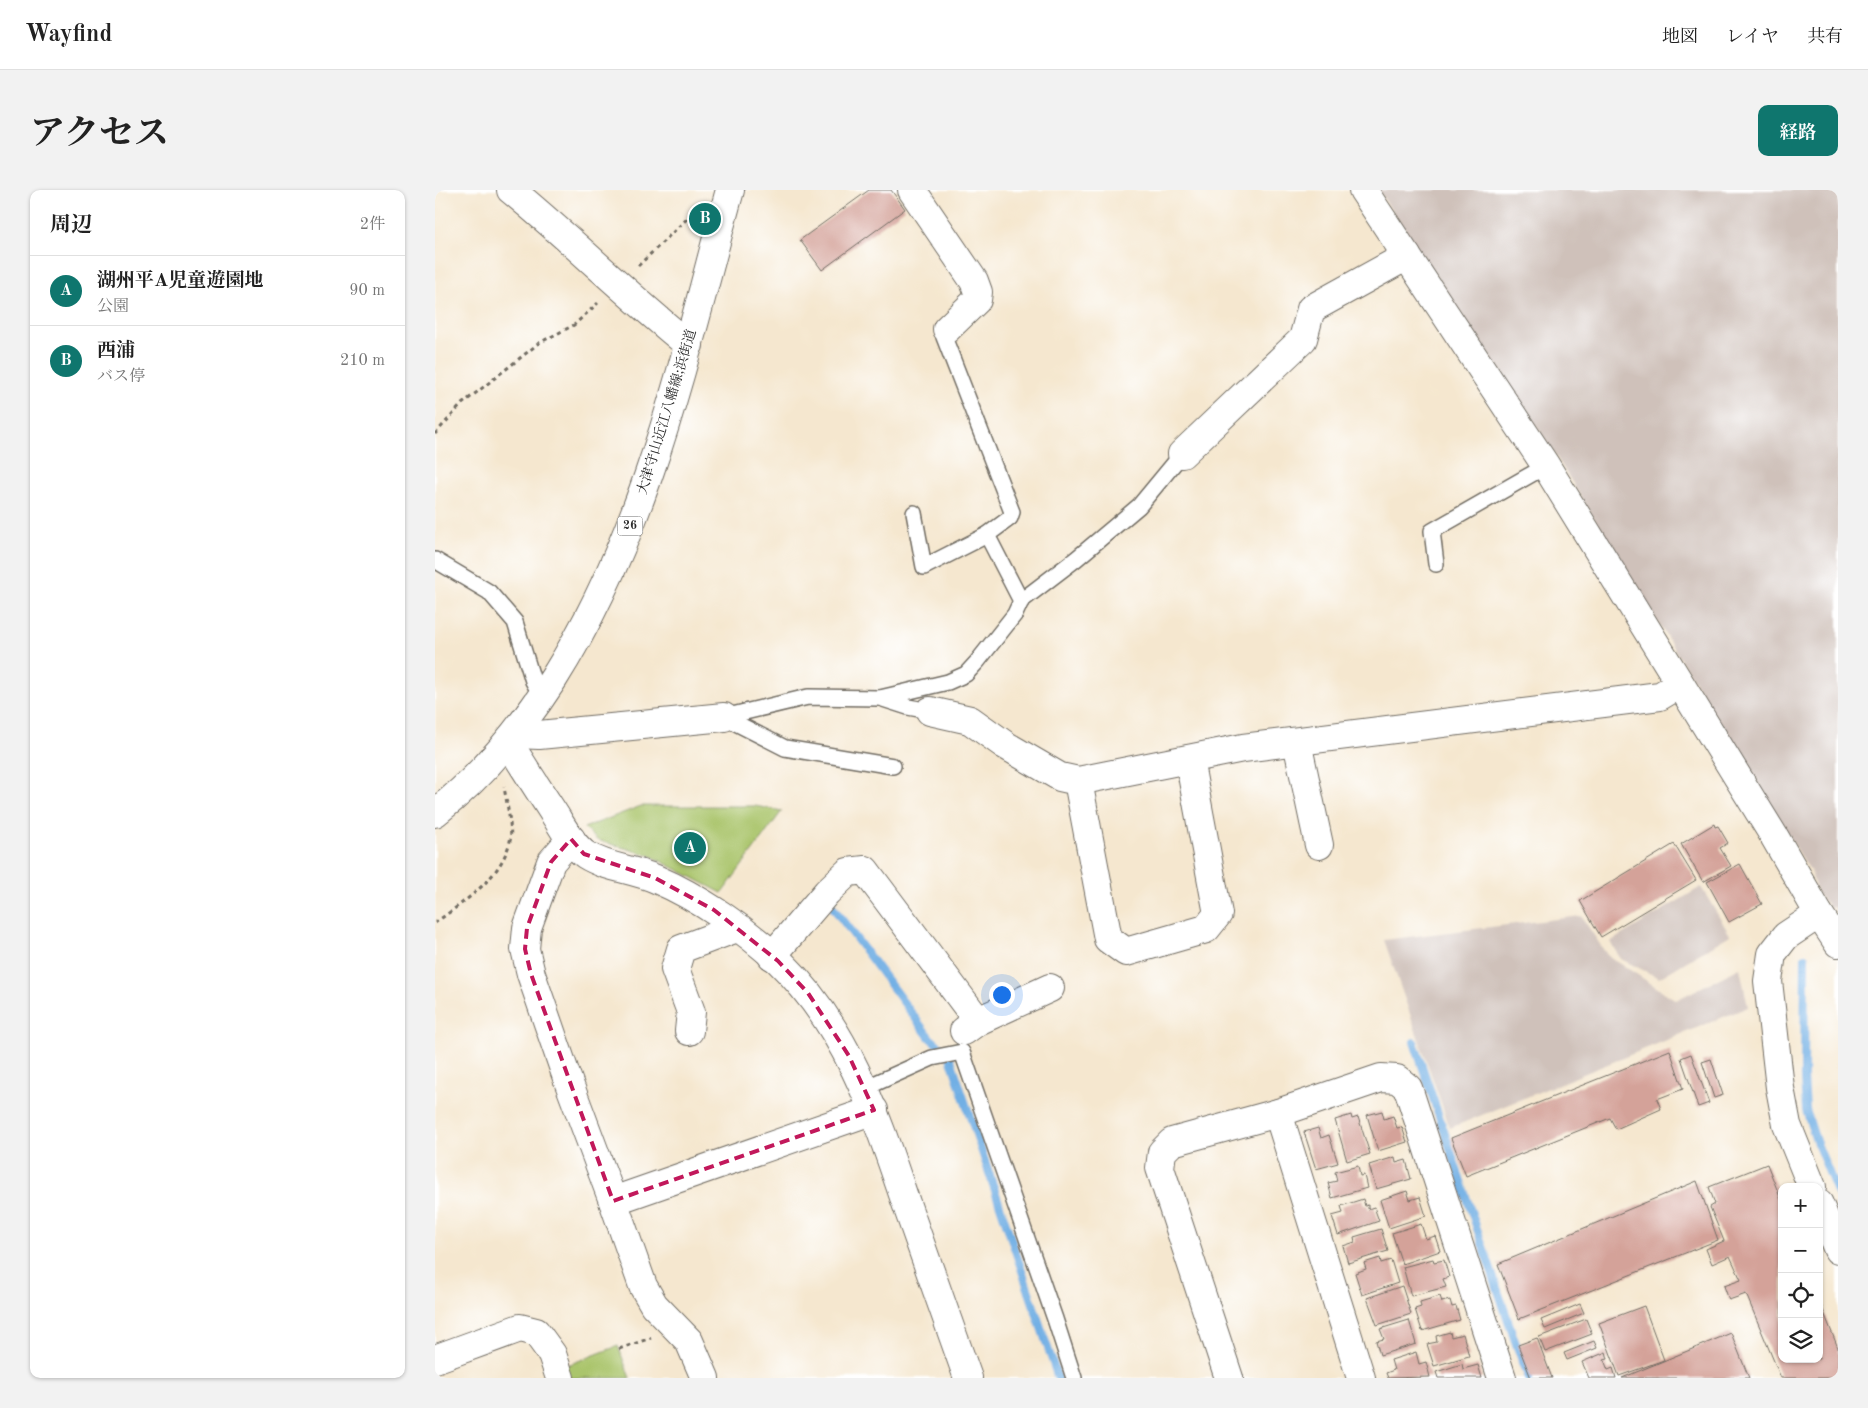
<!DOCTYPE html>
<html lang="ja">
<head>
<meta charset="utf-8">
<style>
	body { margin:0; font-family:"Old Standard TT","Noto Serif JP",serif; background:#f2f2f2; color:#222 }
	.controls { position:absolute; right:15px; bottom:15px; display:grid; overflow:hidden; border-radius:10px; box-shadow:0 1px 4px #0004 }
	.controls button { width:45px; height:45px; display:grid; place-items:center; padding:0; border:0; border-bottom:1px solid #e0e0e0; background:#fff; color:#222; font:25px sans-serif }
	.you { position:absolute; left:566px; top:804px; width:18px; height:18px; margin:-12px; border:4px solid #fff; border-radius:50%; background:#1a73e8; box-shadow:0 0 0 8px #1a73e833 }
	.badge { display:grid; place-items:center; width:32px; height:32px; border-radius:50%; background:#0f766e; color:#fff; font-size:16px; font-weight:700 }
	.pin { position:absolute; translate:-50% -50%; border:2px solid #fff; box-shadow:0 1px 5px #0006 }
	.list { margin:0; padding:0; list-style:none }
	h2 { display:flex; justify-content:space-between; align-items:center; height:65px; margin:0; padding:0 20px; font-size:21px }
	h2 small { font-size:16px; font-weight:400; color:#767676 }
	.list li { display:grid; grid-template-columns:32px 1fr auto; gap:15px; align-items:center; box-sizing:border-box; height:70px; padding:0 20px; border-top:1px solid #e0e0e0 }
	.list b { display:block; font-size:19px; white-space:nowrap }
	.list p { margin:0; font-size:16px; white-space:nowrap; color:#767676 }
	.list em { font-size:16px; font-style:normal; color:#767676 }
	.icon { flex:none; width:28px; height:28px; fill:none; stroke:currentColor; stroke-width:2; stroke-linecap:round; stroke-linejoin:round }
	.map { position:relative; flex:none; width:1403px; height:1188px; overflow:hidden; border-radius:10px }
	header { display:flex; align-items:center; gap:30px; box-sizing:border-box; height:70px; padding:0 25px; background:#fff; border-bottom:1px solid #e0e0e0 }
	header strong { font-size:24px }
	nav { display:flex; gap:28px; margin-inline-start:auto; font-size:18px }
	.intro { display:flex; align-items:center; justify-content:space-between; box-sizing:border-box; height:120px; padding:0 30px }
	h1 { margin:0; font-size:35px }
	.button { padding:12px 22px; border-radius:10px; background:#0f766e; color:#fff; font-size:18px; font-weight:700 }
	main { display:flex; gap:30px; padding:0 30px }
	aside { flex:1; background:#fff; border-radius:10px; box-shadow:0 1px 4px #0004 }
	.map>svg:first-child { display:block }
</style>
</head>
<body>
<header>
<strong>Wayfind</strong>
<nav><a>地図</a><a>レイヤ</a><a>共有</a></nav>
</header>
<div class="intro"><h1>アクセス</h1><a class="button">経路</a></div>
<main>
<aside>
<h2>周辺<small>2件</small></h2>
<ul class="list">
<li><span class="badge">A</span><div><b>湖州平A児童遊園地</b><p>公園</p></div><em>90 m</em></li>
<li><span class="badge">B</span><div><b>西浦</b><p>バス停</p></div><em>210 m</em></li>
</ul>
</aside>
<div class="map">
<svg width="1403" height="1188" viewBox="0 0 1403 1188">
	<rect width="100%" height="100%" fill="#fff"/>
	<filter id="ink" filterUnits="userSpaceOnUse"><feTurbulence type="fractalNoise" baseFrequency=".02" numOctaves="2"/><feDisplacementMap in="SourceGraphic" scale="10" xChannelSelector="R" yChannelSelector="G"/><feConvolveMatrix kernelMatrix="1 2 1 2 8 2 1 2 1" color-interpolation-filters="sRGB"/></filter>
	<filter id="wash" filterUnits="userSpaceOnUse"><feTurbulence type="fractalNoise" baseFrequency=".0096" numOctaves="4" result="noise"/><feDisplacementMap in="SourceGraphic" scale="20" xChannelSelector="R" yChannelSelector="G"/><feGaussianBlur stdDeviation="1.12" result="paint"/><feColorMatrix in="noise" values="0 0 0 0 0 0 0 0 0 0 0 0 0 0 0 0 0 1.4 0 .05"/><feComposite in="paint" operator="in"/></filter>
	<g filter="url(#wash)">
		<rect width="100%" height="100%" fill="#f5e7cf"/>
		<g fill="#cfc1ba">
			<polygon points="943,0 1403,0 1403,719 1395,717 1382,704 1376,682 1119,263"/>
			<polygon points="1266,697 1295,745 1224,788 1186,769 1175,752"/>
			<polygon points="1146,726 1172,765 1241,810 1305,778 1313,817 1015,938 949,750"/>
		</g>
		<g fill="#aac56c" stroke="#6a784c">
			<polygon points="206,616 320,616 347,621 287,703 214,665 162,650 149,638"/>
			<polygon points="183,1156 195,1188 134,1188 130,1176"/>
		</g>
		<g fill="none" stroke-linecap="round" stroke-linejoin="round">
			<g stroke="#71afe4" stroke-width="8">
				<polyline points="397,716 495,848 514,864 623,1188"/>
				<polyline points="1370,768 1369,887 1371,920 1381,951 1403,1004"/>
				<polyline points="979,852 1082,1157 1094,1188"/>
			</g>
		</g>
		<g id="blocks">
			<g fill="#d4a299">
				<polygon points="434,0 456,0 470,19 387,80 365,50"/>
				<polygon points="1279,634 1280,637 1283,636 1293,653 1285,658 1296,676 1268,692 1246,654"/>
				<polygon points="1239,654 1261,690 1166,747 1145,711"/>
				<polygon points="1305,674 1327,714 1294,732 1272,692"/>
				<polygon points="1235,860 1248,899 1222,909 1226,919 1181,939 1175,928 1031,986 1016,948"/>
				<polygon points="1256,864 1274,913 1263,917 1246,868"/>
				<polygon points="1276,869 1288,905 1279,908 1267,872"/>
				<polygon points="947,921 949,929 958,926 962,938 967,937 972,952 943,961 932,925"/>
				<polygon points="916,925 917,929 923,927 935,964 912,971 900,930"/>
				<polygon points="883,938 886,948 894,945 903,973 881,979 869,942"/>
				<polygon points="960,967 961,973 971,970 976,989 941,999 934,975"/>
				<polygon points="1332,974 1347,1012 1347,1169 1384,1169 1384,1110 1403,1158 1403,1188 1346,1188 1311,1104 1294,1110 1289,1096 1306,1090 1295,1066 1277,1074 1271,1059 1289,1051 1275,1017 1280,1014 1274,997"/>
				<polygon points="923,976 925,986 929,985 932,998 897,1008 893,993 902,991 900,982"/>
				<polygon points="1262,991 1283,1050 1084,1129 1063,1074"/>
				<polygon points="972,1001 975,1010 985,1007 991,1026 954,1038 945,1010"/>
				<polygon points="928,1009 930,1016 933,1015 933,1019 939,1017 944,1031 903,1045 897,1026 908,1023 906,1016"/>
				<polygon points="986,1034 991,1049 1000,1046 1005,1061 967,1074 957,1043"/>
				<polygon points="946,1039 953,1061 913,1073 908,1056 920,1052 919,1047"/>
				<polygon points="945,1068 946,1073 956,1070 963,1093 927,1105 920,1083 931,1079 929,1073"/>
				<polygon points="998,1069 999,1072 1009,1070 1014,1087 1008,1089 1011,1097 976,1106 968,1077"/>
				<polygon points="967,1096 976,1124 942,1135 932,1108"/>
				<polygon points="1005,1106 1007,1112 1015,1110 1017,1117 1021,1116 1025,1130 987,1141 980,1119 986,1117 985,1112"/>
				<polygon points="1145,1114 1149,1123 1110,1139 1106,1130"/>
				<polygon points="1209,1116 1229,1170 1184,1186 1164,1133"/>
				<polygon points="1151,1129 1157,1144 1110,1162 1104,1147"/>
				<polygon points="974,1130 981,1154 945,1165 941,1151 949,1149 945,1139"/>
				<polygon points="1015,1142 1016,1147 1028,1144 1034,1166 999,1176 992,1154 1002,1152 1001,1146"/>
				<polygon points="1296,1143 1314,1188 1187,1188"/>
				<polygon points="1102,1148 1117,1188 1096,1188 1083,1155"/>
				<polygon points="1159,1151 1162,1158 1132,1170 1129,1163"/>
				<polygon points="981,1162 984,1174 991,1172 995,1187 953,1188 951,1183 959,1180 956,1170"/>
				<polygon points="1171,1162 1173,1169 1169,1170 1173,1180 1178,1178 1181,1188 1154,1188 1147,1172"/>
				<polygon points="1027,1174 1028,1179 1043,1175 1047,1188 1003,1188 1001,1182"/>
			</g>
		</g>
	</g>
	<g filter="url(#ink)">
		<use href="#blocks" fill-opacity="0" stroke="#726d64" stroke-width="1"/>
		<g fill="none" stroke-linecap="round" stroke-linejoin="round">
			<defs>
				<g id="lane">
					<polyline points="512,139 509,147 577,322 575,328 552,345 586,411"/>
					<polyline points="479,323 489,377 552,345"/>
					<polyline points="0,370 54,402 80,432 98,491 107,507"/>
					<polyline points="1001,374 997,341 1111,276"/>
					<polyline points="445,508 473,517 495,521"/>
					<polyline points="289,527 373,507 445,508 513,492 531,484 542,472 580,424 586,411 641,369 704,316 747,264"/>
					<polyline points="289,527 350,558 458,576"/>
					<polyline points="430,898 497,868 527,862 620,1129 639,1188"/>
				</g>
				<g id="street">
					<path d="M76 0C137 50 193 106 254 155"/>
					<polyline points="477,0 539,91 543,102 542,110 512,139"/>
					<polyline points="747,264 868,149 876,119 972,66"/>
					<polyline points="495,521 535,530 570,555 625,587 643,591 808,558 1225,506 1245,494"/>
					<polyline points="80,544 104,545 289,527"/>
					<polyline points="862,552 884,655"/>
					<path d="M74 553C88 576 103 599 118 622 127 636 137 656 151 665 172 678 198 679 221 689 263 707 310 739 344 771 413 838 441 925 471 1013 492 1071 512 1130 533 1188"/>
					<polyline points="643,591 673,749 691,762 771,739 783,724 754,569"/>
					<polyline points="136,649 116,672 92,738 90,759 96,784 132,888 178,1011 208,1096 219,1115 254,1151 270,1188"/>
					<polyline points="337,766 392,702 413,682 430,680 543,831"/>
					<polyline points="254,841 256,822 240,779 246,759 302,738"/>
					<polyline points="529,841 543,831 615,798"/>
					<polyline points="843,923 926,1188"/>
					<polyline points="1377,997 1352,935 1345,898 1333,791 1337,764 1351,746 1384,724"/>
					<polyline points="178,1011 439,920"/>
					<polyline points="1384,1014 1403,1060"/>
					<polyline points="0,1169 85,1138 101,1142 117,1164 125,1188"/>
					<polyline points="794,1188 725,978 727,962 737,952 843,923 946,888 962,889 973,898 1067,1188"/>
				</g>
				<polyline id="secondary" points="928,0 1111,276 1339,646 1384,724 1403,753"/>
				<path id="primary" d="M0 623C49 585 86 539 119 488 213 339 249 167 295 0"/>
			</defs>
			<use href="#lane" stroke="#726d64" stroke-width="18"/>
			<use href="#street" stroke="#726d64" stroke-width="30"/>
			<use href="#secondary" stroke="#726d64" stroke-width="30"/>
			<use href="#primary" stroke="#726d64" stroke-width="30"/>
			<g stroke="#726d64" stroke-width="3" stroke-dasharray="4 4" stroke-linecap="butt">
				<polyline points="203,76 261,20"/>
				<polyline points="0,244 27,214 104,153 139,135 163,113"/>
				<path d="M0 733C29 711 66 689 75 651 78 641 71 609 69 597"/>
				<polyline points="184,1159 216,1148"/>
			</g>
			<use href="#lane" stroke="#fff" stroke-width="15"/>
			<use href="#street" stroke="#fff" stroke-width="28"/>
			<use href="#secondary" stroke="#fff" stroke-width="28"/>
			<use href="#primary" stroke="#fff" stroke-width="28"/>
		</g>
	</g>
	<path fill="none" stroke="#c2185b" stroke-width="4" stroke-dasharray="10 6" stroke-linejoin="round" d="M136 649 149 664 220 688 279 720 343 771 373 803 414 866 439 920 178 1011 96 784 90 759 92 738 116 672Z"/>
	<g text-anchor="middle" dominant-baseline="central" stroke-width="4.5" stroke-linejoin="round" paint-order="stroke">
		<rect fill="#fff" stroke="#6b6b6b" stroke-width="1" x="182.5" y="326.5" width="25" height="19" rx="4"/>
		<g font-size="12" font-weight="bold" fill="#2b2b2b">
			<text x="195" y="336">26</text>
		</g>
		<g font-size="14" fill="#2b2b2b" stroke="#fff">
			<text transform="translate(232 222) rotate(-73)">大津守山近江八幡線;浜街道</text>
		</g>
	</g>
</svg>
<div class="controls">
<button>+</button>
<button>−</button>
<button><svg class="icon" aria-label="locate" viewBox="0 0 24 24"><circle cx="12" cy="12" r="6"/><path d="M12 2v4M12 18v4M2 12h4M18 12h4"/></svg></button>
<button><svg class="icon" aria-label="layers" viewBox="0 0 24 24"><path d="M12 4l9 5-9 5-9-5zM3 14l9 5 9-5"/></svg></button>
</div>
<div class="you"></div>
<div class="pin badge" style="left:255px;top:658px">A</div>
<div class="pin badge" style="left:270px;top:29px">B</div>
</div>
</main>
</body>
</html>
